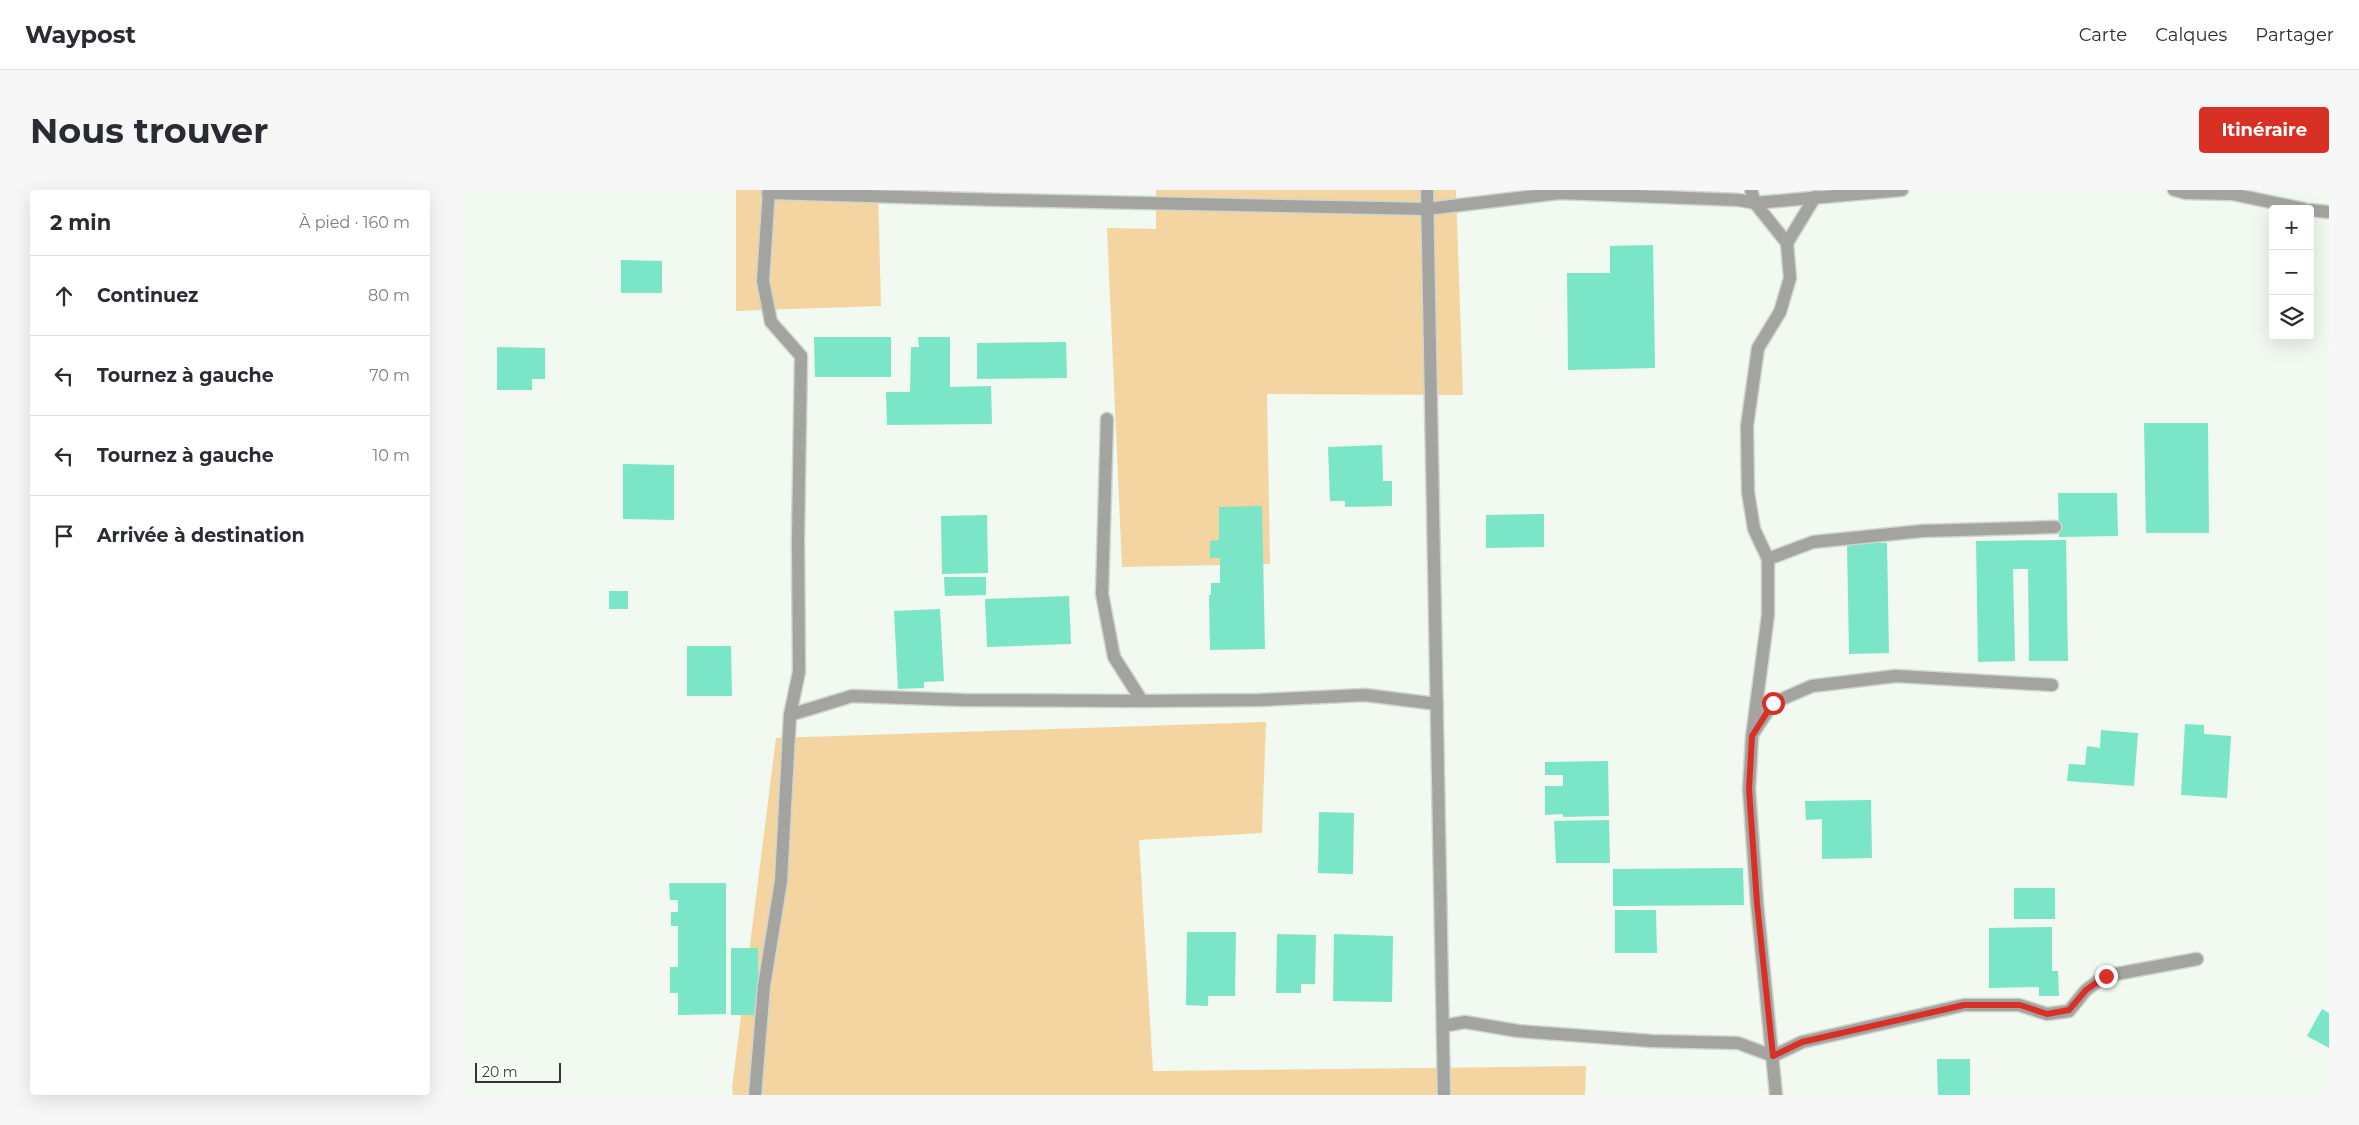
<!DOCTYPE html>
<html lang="fr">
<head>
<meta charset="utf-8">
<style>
	body { margin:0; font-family:Montserrat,sans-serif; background:#f7f7f7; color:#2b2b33 }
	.controls { position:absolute; right:15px; top:15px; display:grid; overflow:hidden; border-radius:5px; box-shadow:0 5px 20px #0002 }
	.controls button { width:45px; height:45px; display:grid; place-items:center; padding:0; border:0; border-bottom:1px solid #e1e1e2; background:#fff; color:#2b2b33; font:25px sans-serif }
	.scale { position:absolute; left:15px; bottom:12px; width:86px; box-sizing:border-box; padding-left:5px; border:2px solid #333632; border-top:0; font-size:14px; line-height:18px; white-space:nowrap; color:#333632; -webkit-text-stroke:4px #fff; paint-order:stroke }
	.stop { position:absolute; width:15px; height:15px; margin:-11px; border:4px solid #d93025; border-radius:50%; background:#fff }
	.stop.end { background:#d93025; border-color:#fff; box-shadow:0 1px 5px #0008 }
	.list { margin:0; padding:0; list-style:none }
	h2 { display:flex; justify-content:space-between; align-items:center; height:65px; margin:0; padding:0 20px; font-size:21px }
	h2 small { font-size:16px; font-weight:400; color:#7c7c81 }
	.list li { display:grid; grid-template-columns:32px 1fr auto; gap:15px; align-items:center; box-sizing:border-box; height:80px; padding:0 20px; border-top:1px solid #e1e1e2 }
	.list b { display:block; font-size:19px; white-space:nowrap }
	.list em { font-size:16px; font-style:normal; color:#7c7c81 }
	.icon { flex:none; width:28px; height:28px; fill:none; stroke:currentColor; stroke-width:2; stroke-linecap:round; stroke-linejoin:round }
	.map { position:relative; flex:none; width:1869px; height:905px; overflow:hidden; border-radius:5px }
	header { display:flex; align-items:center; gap:30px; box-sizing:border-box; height:70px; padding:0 25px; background:#fff; border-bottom:1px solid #e1e1e2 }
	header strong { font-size:24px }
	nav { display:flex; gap:28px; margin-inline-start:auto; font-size:18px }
	.intro { display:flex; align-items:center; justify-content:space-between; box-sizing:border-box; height:120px; padding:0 30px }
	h1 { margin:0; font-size:35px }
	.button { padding:12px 22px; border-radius:5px; background:#d93025; color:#fff; font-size:18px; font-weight:700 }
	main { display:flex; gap:30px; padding:0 30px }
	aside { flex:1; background:#fff; border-radius:5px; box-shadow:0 5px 20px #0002 }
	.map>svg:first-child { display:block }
</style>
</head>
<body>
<header>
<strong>Waypost</strong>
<nav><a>Carte</a><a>Calques</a><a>Partager</a></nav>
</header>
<div class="intro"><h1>Nous trouver</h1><a class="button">Itinéraire</a></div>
<main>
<aside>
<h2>2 min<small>À pied · 160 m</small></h2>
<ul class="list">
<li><svg class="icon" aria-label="ahead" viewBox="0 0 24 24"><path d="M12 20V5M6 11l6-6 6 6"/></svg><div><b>Continuez</b></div><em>80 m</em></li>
<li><svg class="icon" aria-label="left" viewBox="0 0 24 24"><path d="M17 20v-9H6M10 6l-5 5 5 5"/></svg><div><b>Tournez à gauche</b></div><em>70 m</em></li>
<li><svg class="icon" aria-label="left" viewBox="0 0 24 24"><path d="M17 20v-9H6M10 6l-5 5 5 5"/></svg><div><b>Tournez à gauche</b></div><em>10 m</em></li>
<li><svg class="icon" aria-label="arrive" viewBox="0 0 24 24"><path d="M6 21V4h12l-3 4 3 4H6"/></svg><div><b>Arrivée à destination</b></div></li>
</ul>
</aside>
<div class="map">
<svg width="1869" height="905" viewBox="0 0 1869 905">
	<rect width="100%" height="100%" fill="#f1f9f0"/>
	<g fill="#f4d4a0">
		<polygon points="276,0 418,0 421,116 276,121"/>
		<polygon points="696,0 996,0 1003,205 807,204 810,374 662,377 647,38 696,39"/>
		<polygon points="806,532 802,643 679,650 693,881 1126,876 1125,905 273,905 272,898 316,548"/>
	</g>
	<g fill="#7ae5c7">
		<polygon points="1193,55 1195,178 1108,180 1107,83 1150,83 1150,56"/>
		<polygon points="161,70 202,71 202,103 161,103"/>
		<polygon points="354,147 431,147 431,187 355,187"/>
		<polygon points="458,147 490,147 490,197 531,196 532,234 427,235 426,202 450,202 451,157 459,157"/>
		<polygon points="606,152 607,188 517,189 517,153"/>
		<polygon points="37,157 85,158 85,189 72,189 72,200 37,200"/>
		<polygon points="1684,233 1748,233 1749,343 1686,343"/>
		<polygon points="922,255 923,291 932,291 932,316 885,317 885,311 870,311 868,257"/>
		<polygon points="163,274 214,275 214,330 163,329"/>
		<polygon points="1598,303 1657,303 1658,346 1599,347"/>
		<polygon points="802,316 805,459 750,460 749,405 751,405 751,393 760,393 760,368 750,368 750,351 759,350 759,317"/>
		<polygon points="1084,324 1084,357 1026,358 1026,325"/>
		<polygon points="527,325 528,383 482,384 481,326"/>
		<polygon points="1606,350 1608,471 1569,471 1568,379 1553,379 1555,471 1518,472 1516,351"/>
		<polygon points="1387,353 1427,353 1429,463 1389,464"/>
		<polygon points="484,387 526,387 526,405 485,406"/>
		<rect x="149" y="401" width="19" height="18"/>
		<polygon points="609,406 611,454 527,457 525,409"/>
		<polygon points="480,419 484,491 464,492 464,498 438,499 434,421"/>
		<polygon points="227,456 271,456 272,506 227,506"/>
		<polygon points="1725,534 1744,535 1744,544 1771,546 1767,608 1721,605"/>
		<polygon points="1641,540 1678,543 1674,596 1607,591 1609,574 1625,575 1627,556 1640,558"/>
		<polygon points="1148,571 1149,626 1103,627 1103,624 1085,625 1085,596 1103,596 1103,585 1085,585 1085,572"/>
		<polygon points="1411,610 1412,668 1362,669 1362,629 1346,630 1345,611"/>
		<polygon points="859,622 894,623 893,684 858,683"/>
		<polygon points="1149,630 1150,673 1096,673 1094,631"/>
		<polygon points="1283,678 1284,715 1153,716 1153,679"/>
		<polygon points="209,693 266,693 266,824 218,825 218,803 210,803 210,777 218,777 218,736 211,736 211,722 218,722 218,710 210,710"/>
		<rect x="1554" y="698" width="41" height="31"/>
		<polygon points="1155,720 1196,720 1197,763 1155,763"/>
		<polygon points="1592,737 1592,781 1598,781 1599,806 1579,806 1579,797 1529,798 1529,738"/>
		<polygon points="727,742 776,742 775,806 748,806 748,816 726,815"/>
		<polygon points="817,744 856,745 855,794 841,794 841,803 816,803"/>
		<polygon points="874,744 933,746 932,812 873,811"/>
		<rect x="271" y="758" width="27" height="67"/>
		<polygon points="1862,819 1869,823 1869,858 1847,846"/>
		<polygon points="1477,869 1510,869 1510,905 1478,905"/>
	</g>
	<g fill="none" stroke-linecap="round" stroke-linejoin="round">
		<defs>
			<g id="street">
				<polyline points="967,0 984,905"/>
				<polyline points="1291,0 1295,13 1327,53 1330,88 1320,122 1298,158 1287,236 1288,302 1294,339 1308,369 1308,425 1292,547 1289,599 1297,713 1316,905"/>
				<polyline points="1714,0 1726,3 1772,4 1844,19"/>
				<polyline points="308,3 541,10 967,19 1100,3 1279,10 1295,13 1442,0"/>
				<polyline points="1850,20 1869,22"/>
				<polyline points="1327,53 1355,7"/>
				<polyline points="647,229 642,404 654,467 682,511"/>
				<polyline points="1308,369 1353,352 1462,341 1595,337"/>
				<polyline points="330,525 392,506 503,510 682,511 799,510 905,505 977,514"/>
				<polyline points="1294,542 1313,513 1352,496 1436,486 1592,495"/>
				<polyline points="983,836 1005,832 1058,841 1192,851 1278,853 1313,866 1342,852 1504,815 1559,815 1587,824 1609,821 1626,800 1645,786 1737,769"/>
				<polyline points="295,905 304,796 321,691 330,525 339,482 338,349 341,166 311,132 303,91 309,0"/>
			</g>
		</defs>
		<use href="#street" stroke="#cfd6ce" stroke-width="15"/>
		<use href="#street" stroke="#a3a4a0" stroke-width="12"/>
	</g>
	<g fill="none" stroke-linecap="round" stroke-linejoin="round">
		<polyline stroke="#d93025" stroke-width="6" points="1313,513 1292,546 1289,599 1297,713 1313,866 1342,852 1504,815 1560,815 1587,824 1609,820 1626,800 1646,786"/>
	</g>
</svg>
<div class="controls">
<button>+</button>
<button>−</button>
<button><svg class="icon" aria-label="layers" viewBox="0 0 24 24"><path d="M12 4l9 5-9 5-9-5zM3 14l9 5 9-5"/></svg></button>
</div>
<div class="scale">20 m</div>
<div class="stop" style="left:1313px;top:513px"></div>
<div class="stop end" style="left:1646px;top:786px"></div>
</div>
</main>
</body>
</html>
